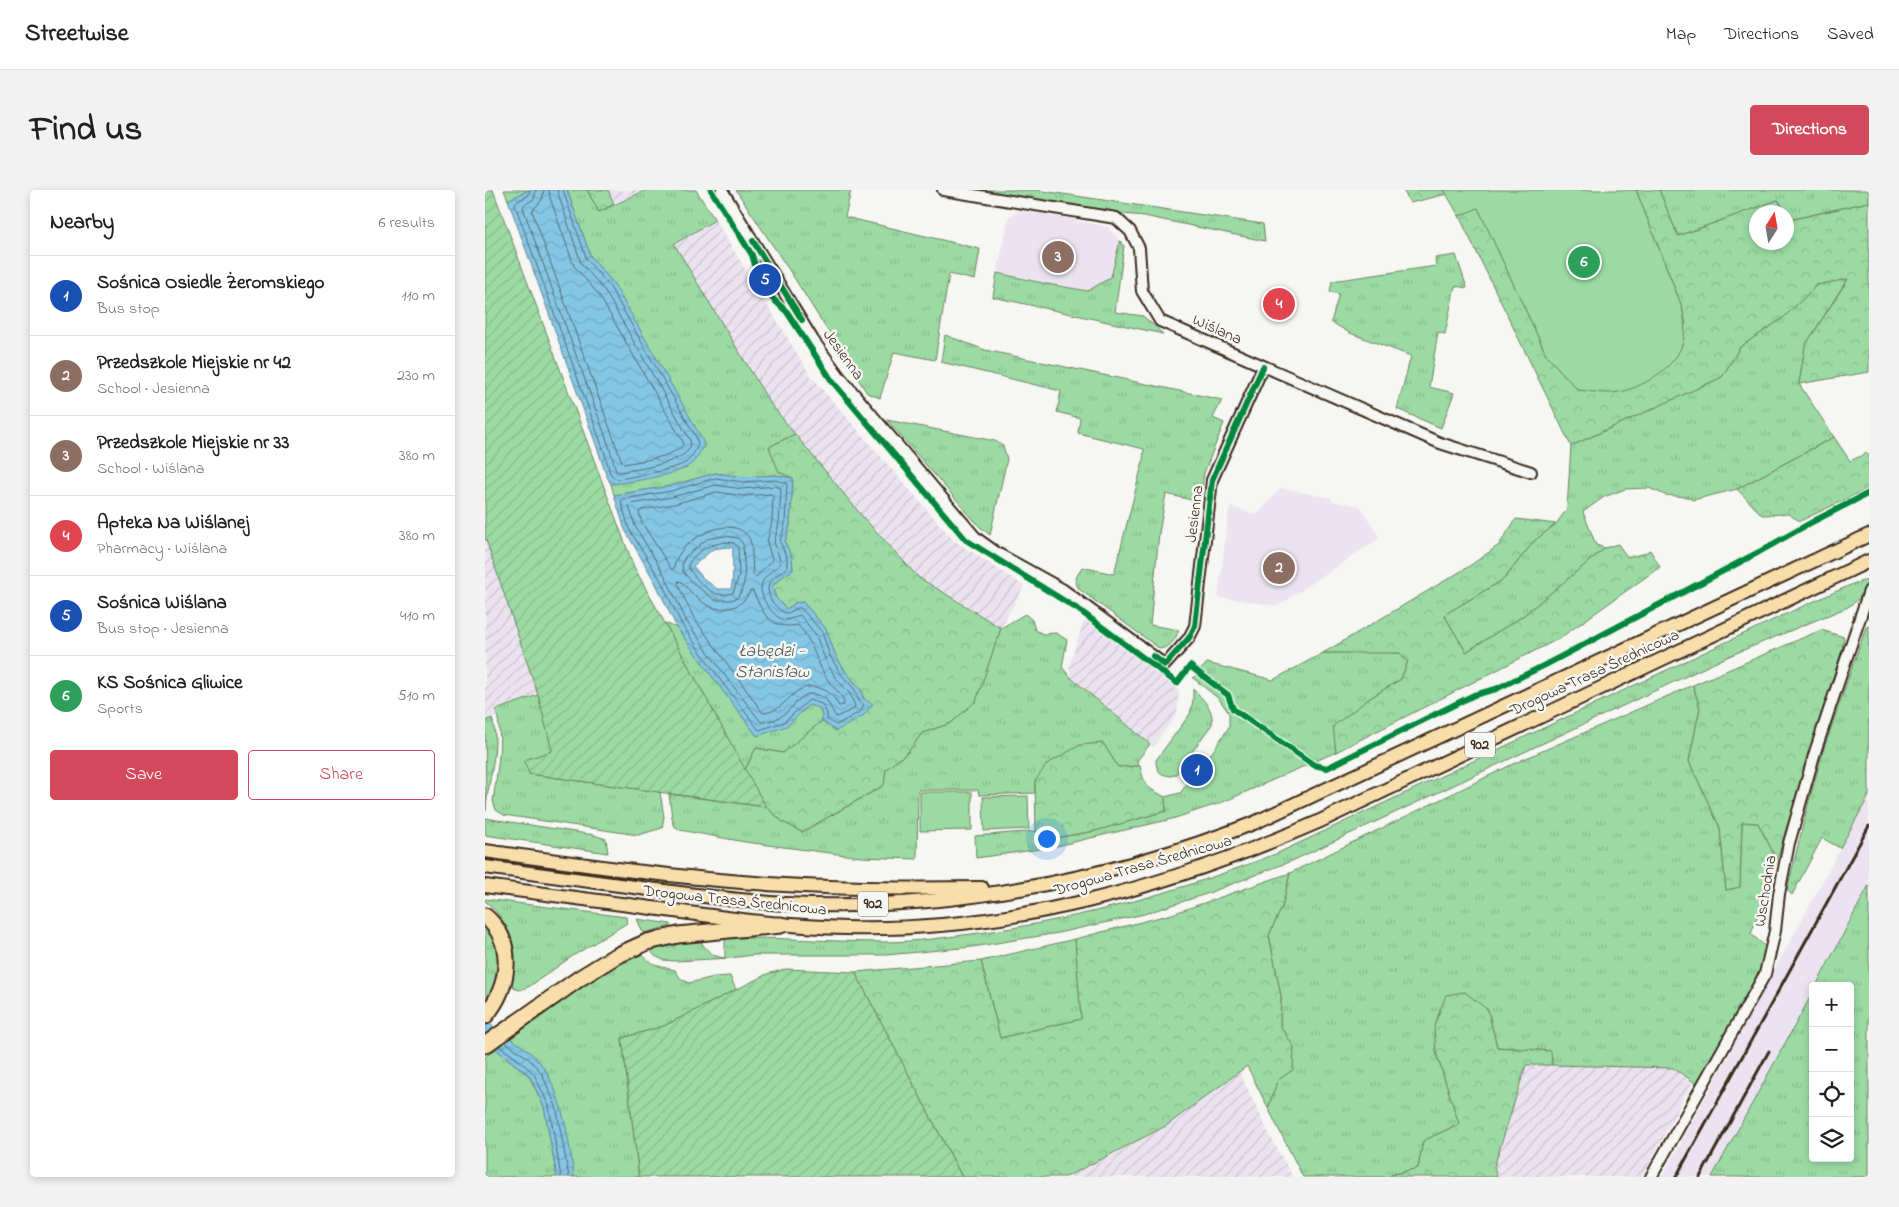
<!DOCTYPE html>
<html lang="en">
<head>
<meta charset="utf-8">
<style>
	body { margin:0; font-family:"Indie Flower",sans-serif; background:#f2f2f2; color:#202124 }
	.controls { position:absolute; right:15px; bottom:15px; display:grid; overflow:hidden; border-radius:5px; box-shadow:0 2px 8px #0003 }
	.controls button { width:45px; height:45px; display:grid; place-items:center; padding:0; border:0; border-bottom:1px solid #e0e0e0; background:#fff; color:#202124; font:25px sans-serif }
	.compass { position:absolute; left:1264px; top:15px; width:45px; height:45px; border-radius:50%; background:#fff; box-shadow:0 2px 8px #0003; rotate:11deg }
	.you { position:absolute; left:561px; top:648px; width:18px; height:18px; margin:-12px; border:4px solid #fff; border-radius:50%; background:#1a73e8; box-shadow:0 0 0 8px #1a73e833 }
	.badge { display:grid; place-items:center; width:32px; height:32px; border-radius:50%; background:#d1495b; color:#fff; font-size:16px; font-weight:700 }
	.pin { position:absolute; translate:-50% -50%; border:2px solid #fff; box-shadow:0 1px 5px #0006 }
	.list { margin:0; padding:0; list-style:none }
	h2 { display:flex; justify-content:space-between; align-items:center; height:65px; margin:0; padding:0 20px; font-size:21px }
	h2 small { font-size:16px; font-weight:400; color:#757577 }
	.list li { display:grid; grid-template-columns:32px 1fr auto; gap:15px; align-items:center; box-sizing:border-box; height:80px; padding:0 20px; border-top:1px solid #e0e0e0 }
	.list b { display:block; font-size:19px; white-space:nowrap }
	.list p { margin:0; font-size:16px; white-space:nowrap; color:#757577 }
	.list em { font-size:16px; font-style:normal; color:#757577 }
	.actions { display:flex; gap:10px; padding:15px 20px }
	.actions a { flex:1; padding:11px 0; border:1px solid #d1495b; border-radius:5px; text-align:center; font-size:18px; color:#d1495b }
	.actions .main { background:#d1495b; color:#fff }
	.icon { flex:none; width:28px; height:28px; fill:none; stroke:currentColor; stroke-width:2; stroke-linecap:round; stroke-linejoin:round }
	.map { position:relative; flex:none; width:1384px; height:987px; overflow:hidden; border-radius:5px }
	header { display:flex; align-items:center; gap:30px; box-sizing:border-box; height:70px; padding:0 25px; background:#fff; border-bottom:1px solid #e0e0e0 }
	header strong { font-size:24px }
	nav { display:flex; gap:28px; margin-inline-start:auto; font-size:18px }
	.intro { display:flex; align-items:center; justify-content:space-between; box-sizing:border-box; height:120px; padding:0 30px }
	h1 { margin:0; font-size:35px }
	.button { padding:12px 22px; border-radius:5px; background:#d1495b; color:#fff; font-size:18px; font-weight:700 }
	main { display:flex; gap:30px; padding:0 30px }
	aside { flex:1; background:#fff; border-radius:5px; box-shadow:0 2px 8px #0003 }
	.map>svg:first-child { display:block }
</style>
</head>
<body>
<header>
<strong>Streetwise</strong>
<nav><a>Map</a><a>Directions</a><a>Saved</a></nav>
</header>
<div class="intro"><h1>Find us</h1><a class="button">Directions</a></div>
<main>
<aside>
<h2>Nearby<small>6 results</small></h2>
<ul class="list">
<li><span class="badge" style="background:#1a4fb4">1</span><div><b>Sośnica Osiedle Żeromskiego</b><p>Bus stop</p></div><em>110 m</em></li>
<li><span class="badge" style="background:#8d6e63">2</span><div><b>Przedszkole Miejskie nr 42</b><p>School · Jesienna</p></div><em>230 m</em></li>
<li><span class="badge" style="background:#8d6e63">3</span><div><b>Przedszkole Miejskie nr 33</b><p>School · Wiślana</p></div><em>380 m</em></li>
<li><span class="badge" style="background:#e0444e">4</span><div><b>Apteka Na Wiślanej</b><p>Pharmacy · Wiślana</p></div><em>380 m</em></li>
<li><span class="badge" style="background:#1a4fb4">5</span><div><b>Sośnica Wiślana</b><p>Bus stop · Jesienna</p></div><em>410 m</em></li>
<li><span class="badge" style="background:#2e9e5b">6</span><div><b>KS Sośnica Gliwice</b><p>Sports</p></div><em>510 m</em></li>
</ul>
<div class="actions"><a class="main">Save</a><a>Share</a></div>
</aside>
<div class="map">
<svg width="1384" height="987" viewBox="0 0 1384 987">
	<defs>
		<pattern id="industrial-furrows" width="10" height="10" patternUnits="userSpaceOnUse" patternTransform="scale(1.25)"><rect width="10" height="10" fill="#ebe4f0"/><path d="M-1 1l2-2M0 10L10 0M9 11l2-2" fill="none" stroke="#cac4cd"/></pattern>
		<pattern id="grass-tufts" width="24" height="20" patternUnits="userSpaceOnUse" patternTransform="scale(1.25)"><rect width="24" height="20" fill="#9bdaa3"/><path d="M3 7l-1-3M5 7V3M7 7l1-3M15 17l-1-3M17 17v-4M19 17l1-3" fill="none" stroke="#86bb8c"/></pattern>
		<pattern id="forest-crowns" width="20" height="18" patternUnits="userSpaceOnUse" patternTransform="scale(1.25)"><rect width="20" height="18" fill="#9bdaa3"/><path d="M2 6a3 3 0 1 1 6 0M12 15a3 3 0 1 1 6 0" fill="none" stroke="#86bb8c"/></pattern>
		<pattern id="garden-furrows" width="10" height="10" patternUnits="userSpaceOnUse" patternTransform="scale(1.25)"><rect width="10" height="10" fill="#9bdaa3"/><path d="M-1 1l2-2M0 10L10 0M9 11l2-2" fill="none" stroke="#86bb8c"/></pattern>
		<pattern id="water-waves" width="16" height="10" patternUnits="userSpaceOnUse" patternTransform="scale(1.25)"><rect width="16" height="10" fill="#84c6e5"/><path d="M0 5q4-4 8 0t8 0" fill="none" stroke="#73aac4"/></pattern>
	</defs>
	<rect width="100%" height="100%" fill="#f6f6f2"/>
	<filter id="ink" filterUnits="userSpaceOnUse"><feTurbulence type="fractalNoise" baseFrequency=".02" numOctaves="2"/><feDisplacementMap in="SourceGraphic" scale="10" xChannelSelector="R" yChannelSelector="G"/><feConvolveMatrix kernelMatrix="1 2 1 2 8 2 1 2 1" color-interpolation-filters="sRGB"/></filter>
	<g filter="url(#ink)">
		<g fill="#ebe4f0">
			<polygon points="536,20 587,27 590,30 623,37 635,51 626,87 603,101 562,94 512,83 524,26"/>
			<polygon points="796,298 846,308 846,311 875,316 895,348 793,416 733,407 744,320 747,317 772,325"/>
			<polygon points="1384,606 1384,695 1331,796 1328,796 1328,802 1300,855 1227,987 1177,987"/>
		</g>
		<g fill="url(#industrial-furrows)">
			<polygon points="123,0 161,0 129,14"/>
			<polygon points="230,30 326,186 468,350 539,396 516,438 433,387 377,326 285,213 189,54"/>
			<polygon points="0,347 53,505 11,520 13,526 0,531"/>
			<polygon points="601,430 690,496 694,502 692,524 668,557 586,488 584,477 598,433"/>
			<polygon points="1041,874 1188,878 1207,893 1157,987 1012,987 1009,977"/>
			<polygon points="754,881 785,946 808,987 581,987 681,936"/>
		</g>
		<g fill="url(#grass-tufts)" stroke="#6b8260">
			<polygon points="19,0 44,0 23,10"/>
			<polygon points="82,0 102,0 114,22 161,0 211,0 230,30 189,54 285,213 310,244 284,257 308,288 291,285 258,287 230,283 185,296 129,305 126,294 170,287 202,278 129,94 106,67"/>
			<polygon points="251,0 366,0 360,27 495,59 490,90 464,84 450,170 409,162 395,208 382,203 308,86"/>
			<polygon points="483,0 551,0 778,34 780,51 659,26 628,23"/>
			<polygon points="1174,0 1384,0 1384,12 1304,30 1302,22 1293,10 1193,46"/>
			<polygon points="635,51 639,56 630,122 658,126 678,144 508,107 512,83 562,94 603,101 626,87"/>
			<polygon points="971,65 982,98 970,96 960,144 953,142 944,197 969,203 956,238 912,219 926,166 865,143 846,132 854,104 845,102 847,91 951,76 950,68"/>
			<polygon points="1363,88 1320,156 1314,194 1349,247 1252,299 1208,310 1202,307 1180,305 1164,298 1140,299 1119,307 1098,322 1111,355 1120,358 1038,426 981,462 959,425 1019,389 1049,351 1071,334 1082,319 1086,256 1237,187 1255,157 1298,128 1332,95"/>
			<path d="M460 145 500 160 737 210 728 228 739 233 719 283 715 312 681 304 674 343 665 435 694 440C690 450 686 457 675 459L594 399C588 390 592 386 597 377L629 384 658 271 659 259 593 243 595 228 572 222 576 201 456 172Z"/>
			<polygon points="402,230 510,251 518,256 522,269 505,345 495,337"/>
			<path d="M1383 390 1374 409 1363 417 1244 466 809 670 721 704 659 724 573 743 487 757 401 765H268L245 768 191 771 178 770 170 766 164 759 188 753 215 750C221 760 227 767 240 768V748C293 747 346 752 399 752 431 752 462 747 494 743 597 729 696 701 793 663L1305 422 1370 393Z"/>
			<polygon points="540,424 547,430 550,440 558,444 571,443 582,450 577,477 586,488 665,554 652,571 655,576 633,577 618,553 550,591 550,603 494,605 493,600 433,600 432,669 376,667 260,652 195,640 188,635 184,604 281,617 298,632 317,642 398,596 401,579 423,562 437,543 466,533 490,511 516,438"/>
			<polygon points="180,433 192,438 232,493 272,546 316,523 324,515 334,518 337,525 337,531 298,563 271,558 260,580"/>
			<polygon points="1384,436 1384,606 1355,658 1337,648 1307,705 1302,700 1324,611 1339,558 1381,437"/>
			<polygon points="884,462 915,463 923,471 916,489 885,508 849,536 851,562 738,612 687,629 563,658 491,668 490,646 551,641 559,650 610,641 681,621 680,607 695,603 728,561 744,537 744,523 734,509 708,488 722,473 788,490 838,463"/>
			<polygon points="1208,495 1215,518 1204,571 1235,638 1241,700 1255,697 1257,632 1273,633 1292,670 1266,744 1282,758 1275,785 1212,894 1188,878 1067,875 1065,861 1012,857 1003,820 951,862 974,934 938,951 933,978 906,985 906,987 818,987 783,918 793,889 809,857 795,836 796,806 784,745 797,717 805,683 1030,573"/>
			<path d="M708 499C718 509 729 519 727 534L691 584 686 586C675 585 671 581 671 570L705 524 708 510Z"/>
			<path d="M53 505 68 561 44 584 175 602 179 627 177 638 153 645 19 625 11 620 8 611C12 580 19 551 11 520Z"/>
			<path d="M7 528C16 558 2 591 1 621L0 531Z"/>
			<polygon points="0,628 109,645 121,649 123,663 0,645"/>
			<polygon points="1384,695 1384,987 1227,987 1328,802 1328,968 1365,968 1365,796 1331,796"/>
			<path d="M0 709 141 727 142 733 86 767 45 796 35 800 31 799 27 795C31 761 29 735 0 711Z"/>
			<polygon points="152,729 186,734 186,736 158,743"/>
			<path d="M0 732C4 740 10 749 13 757 20 778 10 797 0 814Z"/>
			<polygon points="590,749 597,829 515,848 496,771"/>
			<path d="M156 763C165 775 176 777 190 780L195 788 204 793 229 787 245 786 251 800 179 836 137 848 154 987H89L85 962 67 896 60 879 46 864 23 848C65 817 106 782 156 763Z"/>
			<polygon points="11,859 44,886 59,917 72,987 0,987 0,867"/>
		</g>
		<g fill="url(#forest-crowns)" stroke="#6b8260">
			<polygon points="102,0 123,0 129,14 114,22"/>
			<polygon points="918,0 959,0 962,4 925,13"/>
			<polygon points="1151,0 1174,0 1193,46 1293,10 1300,22 1272,22 1272,52 1302,52 1302,25 1305,30 1384,12 1384,182 1314,194 1320,156 1363,89 1332,95 1298,128 1255,157 1237,187 1086,256 974,26 993,17 1062,166 1093,200 1201,134 1197,117"/>
			<polygon points="310,244 377,326 433,387 516,438 491,511 466,533 437,543 423,562 401,579 399,595 317,642 298,632 281,617 260,580 271,558 298,563 337,531 351,541 379,509 375,498 360,481 350,464 341,439 318,412 310,413 302,419 291,408 287,397 294,389 308,380 307,367 300,352 305,335 308,288 294,282 284,257"/>
			<polygon points="1349,247 1365,271 1382,263 1384,265 1384,298 1315,331 1303,324 1277,325 1252,299"/>
			<polygon points="1031,329 1071,334 1049,351 1019,389 959,425 981,462 1038,426 1120,358 1133,354 1142,367 1158,364 1165,360 1175,377 1075,448 851,562 848,536 885,508 916,489 923,471 915,463 838,463 983,377 1014,355"/>
			<polygon points="1336,440 1359,447 1357,460 1292,670 1273,633 1257,632 1255,697 1241,700 1235,638 1204,571 1215,518 1208,495"/>
			<path d="M618 553 633 577 655 576C660 598 662 597 680 607L681 621 610 641 558 650 551 641 550 591 562 574 595 555Z"/>
			<polygon points="805,683 797,717 784,745 796,806 795,836 809,857 808,880 793,890 783,918 762,876 681,936 581,987 477,987 370,782 496,771 515,848 596,829 590,749 687,724"/>
			<polygon points="980,802 1003,820 1012,857 1066,861 1067,875 1041,875 1009,977 1012,987 906,987 906,985 933,978 938,951 974,934 951,862 949,836 961,805"/>
		</g>
		<g fill="url(#garden-furrows)" stroke="#6b8260">
			<polygon points="0,0 8,0 149,377 281,617 44,584 39,570 67,561 53,505 0,347"/>
			<polygon points="301,779 370,782 477,987 154,987 137,848 179,836 282,784"/>
		</g>
		<g fill="#9bdaa3" stroke="#6b8260">
			<path d="M959 0H1151L1197 117C1200 130 1201 143 1197 155 1189 180 1150 203 1124 203 1114 203 1103 201 1093 200L1062 166 993 18 974 26Z"/>
			<polygon points="435,602 487,602 487,640 435,641"/>
			<polygon points="543,606 544,639 499,641 498,607"/>
		</g>
		<g fill="url(#water-waves)" stroke="#678895" fill-rule="evenodd">
			<path d="M44 0H82L106 67 129 94 215 245 219 254C215 263 212 270 203 276 192 285 141 293 126 294L121 285 114 263 23 10Z"/>
			<path d="M230 283 258 287 291 285 308 288 305 335 300 352 307 367 308 380 294 389 287 397 291 408 302 419 310 413 318 412 341 439 350 464 360 481 375 498 379 509 388 514 378 526 351 541 337 531V525L334 518 324 515 302 536 272 546 232 493 192 438 170 392 140 340 129 305 185 296ZM242 357 248 358C247 372 249 385 246 399H232L218 388 208 376 228 359Z"/>
			<path d="M0 829C14 843 32 851 47 864 76 890 84 950 89 987H72L59 917 44 885 0 851Z"/>
		</g>
		<g fill="none" stroke-linecap="round" stroke-linejoin="round">
			<g stroke="#58686e" stroke-width="1">
				<path d="M45 0 43 6 31 12 30 15 119 261 125 283 129 288 134 289C150 286 187 280 200 273 207 268 210 261 213 254L211 247 125 97 102 70 78 0"/>
				<path d="M51 0 49 9 39 15 38 18 125 259 131 281 134 282C148 280 213 272 205 250L120 101 96 73 72 0"/>
				<path d="M59 0 57 10 47 21 137 272 139 274C157 270 184 269 198 255V252L114 105 89 76 65 8 64 0"/>
				<path d="M231 288 258 292 290 290 302 293 300 334 295 352 302 368V377C294 385 279 390 284 404 285 409 286 411 290 415 294 419 297 423 303 423L312 418H316L337 442 345 466 356 484 370 500 374 511 379 515 375 522 351 535 342 529V523L337 514 324 510 299 532 274 540 236 491 197 435 175 389 144 339 136 311 139 309 186 301Z"/>
				<path d="M231 295 257 299 290 296 296 298 294 333 289 352 296 373C290 379 281 384 277 393 272 405 288 428 300 430 306 430 310 426 315 425L331 445 340 469 350 487 365 504 370 516 369 519 351 527 341 509C315 494 313 517 295 527 290 530 282 532 276 532L241 487 202 432 180 386 150 336 144 316 146 314 187 307Z"/>
				<path d="M232 302 258 306 286 304 288 306 287 331 282 352 287 370 271 387 268 385C267 375 268 358 265 350 250 319 190 350 189 379L187 380 157 333 154 322 156 320 189 314Z"/>
				<polygon points="241,346 253,348 258,354 260,388 256,402 252,408 246,410 230,410 210,395 198,382 197,374 200,367 222,349"/>
				<path d="M241 352 249 353 253 357 254 386 248 403C244 404 237 405 232 404 223 402 204 383 203 375 211 360 226 354 241 352Z"/>
				<path d="M194 391 197 392C204 400 213 411 224 416 240 423 258 417 265 401H268C278 424 285 440 313 435 330 453 330 473 345 493 350 500 359 505 359 515L354 516C349 507 345 501 334 498 307 490 303 522 278 523L209 428 193 395Z"/>
				<polyline points="20,852 43,868 56,882 71,916 84,987"/>
				<polyline points="14,856 34,870 49,884 64,916 76,987"/>
			</g>
			<defs>
				<g id="minor">
					<polyline points="237,0 328,150 354,186 491,348 512,363 577,399 680,475 704,448 710,436 727,290 778,177"/>
					<polyline points="458,0 631,28 645,41 654,58 657,101 675,131 955,253 1046,282"/>
					<polyline points="1166,987 1280,784 1290,741 1294,704 1304,653 1330,562 1384,401"/>
				</g>
				<g id="major">
					<path d="M0 661C99 675 199 689 299 695 365 699 431 699 497 698"/>
					<path d="M0 677C55 684 109 692 164 699 209 705 254 711 300 714 460 722 620 691 769 633L1384 345"/>
					<path d="M0 696C61 704 122 712 182 720 242 728 301 737 361 738 525 742 684 697 833 632L1384 371"/>
				</g>
				<g id="highway">
					<path d="M0 726C32 753 24 798 0 826"/>
					<polyline points="0,855 95,788 129,767 162,752 193,745 296,735"/>
				</g>
			</defs>
			<use href="#minor" stroke="#3b2a1e" stroke-width="14"/>
			<use href="#major" stroke="#3b2a1e" stroke-width="16"/>
			<use href="#highway" stroke="#3b2a1e" stroke-width="19"/>
			<use href="#minor" stroke="#f6f6f2" stroke-width="10"/>
			<use href="#major" stroke="#f8deab" stroke-width="12"/>
			<use href="#highway" stroke="#f8deab" stroke-width="15"/>
			<g stroke="#3b2a1e" stroke-width="3">
				<polyline points="1191,987 1384,636"/>
				<polyline points="1215,987 1284,861"/>
			</g>
			<defs>
				<g id="cycleway">
					<polyline points="226,0 267,65 273,85 287,108 302,122 347,191 481,350 594,420 692,493 705,476 743,505 748,519 829,575 842,578 989,505 1011,499 1060,475 1274,362 1329,331 1384,303"/>
					<polyline points="268,51 317,130"/>
					<polyline points="668,466 680,475 704,448 710,436 727,290 778,177"/>
				</g>
			</defs>
			<use href="#cycleway" stroke="#f6f6f2" stroke-width="9"/>
			<use href="#cycleway" stroke="#00873e" stroke-width="6"/>
		</g>
	</g>
	<g text-anchor="middle" dominant-baseline="central" stroke-width="5" stroke-linejoin="round" paint-order="stroke">
		<g fill="#f6f6f2" stroke="#73675e" stroke-width="1">
			<rect x="980" y="542.5" width="30" height="25" rx="4"/>
			<rect x="373" y="701.5" width="30" height="25" rx="4"/>
		</g>
		<g font-size="15" font-weight="bold" fill="#3b2a1e">
			<text x="995" y="555">902</text>
			<text x="388" y="714">902</text>
		</g>
		<g font-size="16" fill="#3b2a1e" stroke="#f6f6f2">
			<text transform="translate(732 140) rotate(24)">Wiślana</text>
			<text transform="translate(358 165) rotate(54)">Jesienna</text>
			<text transform="translate(710 324) rotate(-83)">Jesienna</text>
			<text transform="translate(1110 483) rotate(-25)">Drogowa Trasa Średnicowa</text>
			<text transform="translate(658 676) rotate(-16)">Drogowa Trasa Średnicowa</text>
			<text transform="translate(1281 701) rotate(-81)">Wschodnia</text>
			<text transform="translate(250 711) rotate(6)">Drogowa Trasa Średnicowa</text>
		</g>
		<g font-size="18" font-style="italic" fill="#51595a" stroke="#f6f6f2">
			<text x="287" y="462">Łabędzi -<tspan x="287" dy="21">Stanisław</tspan></text>
		</g>
	</g>
</svg>
<div class="controls">
<button>+</button>
<button>−</button>
<button><svg class="icon" aria-label="locate" viewBox="0 0 24 24"><circle cx="12" cy="12" r="6"/><path d="M12 2v4M12 18v4M2 12h4M18 12h4"/></svg></button>
<button><svg class="icon" aria-label="layers" viewBox="0 0 24 24"><path d="M12 4l9 5-9 5-9-5zM3 14l9 5 9-5"/></svg></button>
</div>
<svg class="compass" viewBox="-18 -18 36 36"><path d="M0-13l5 13h-10z" fill="#e53935"/><path d="M0 13l5-13h-10z" fill="#757577"/></svg>
<div class="you"></div>
<div class="pin badge" style="left:712px;top:580px;background:#1a4fb4">1</div>
<div class="pin badge" style="left:794px;top:378px;background:#8d6e63">2</div>
<div class="pin badge" style="left:573px;top:67px;background:#8d6e63">3</div>
<div class="pin badge" style="left:794px;top:114px;background:#e0444e">4</div>
<div class="pin badge" style="left:280px;top:90px;background:#1a4fb4">5</div>
<div class="pin badge" style="left:1099px;top:72px;background:#2e9e5b">6</div>
</div>
</main>
</body>
</html>
